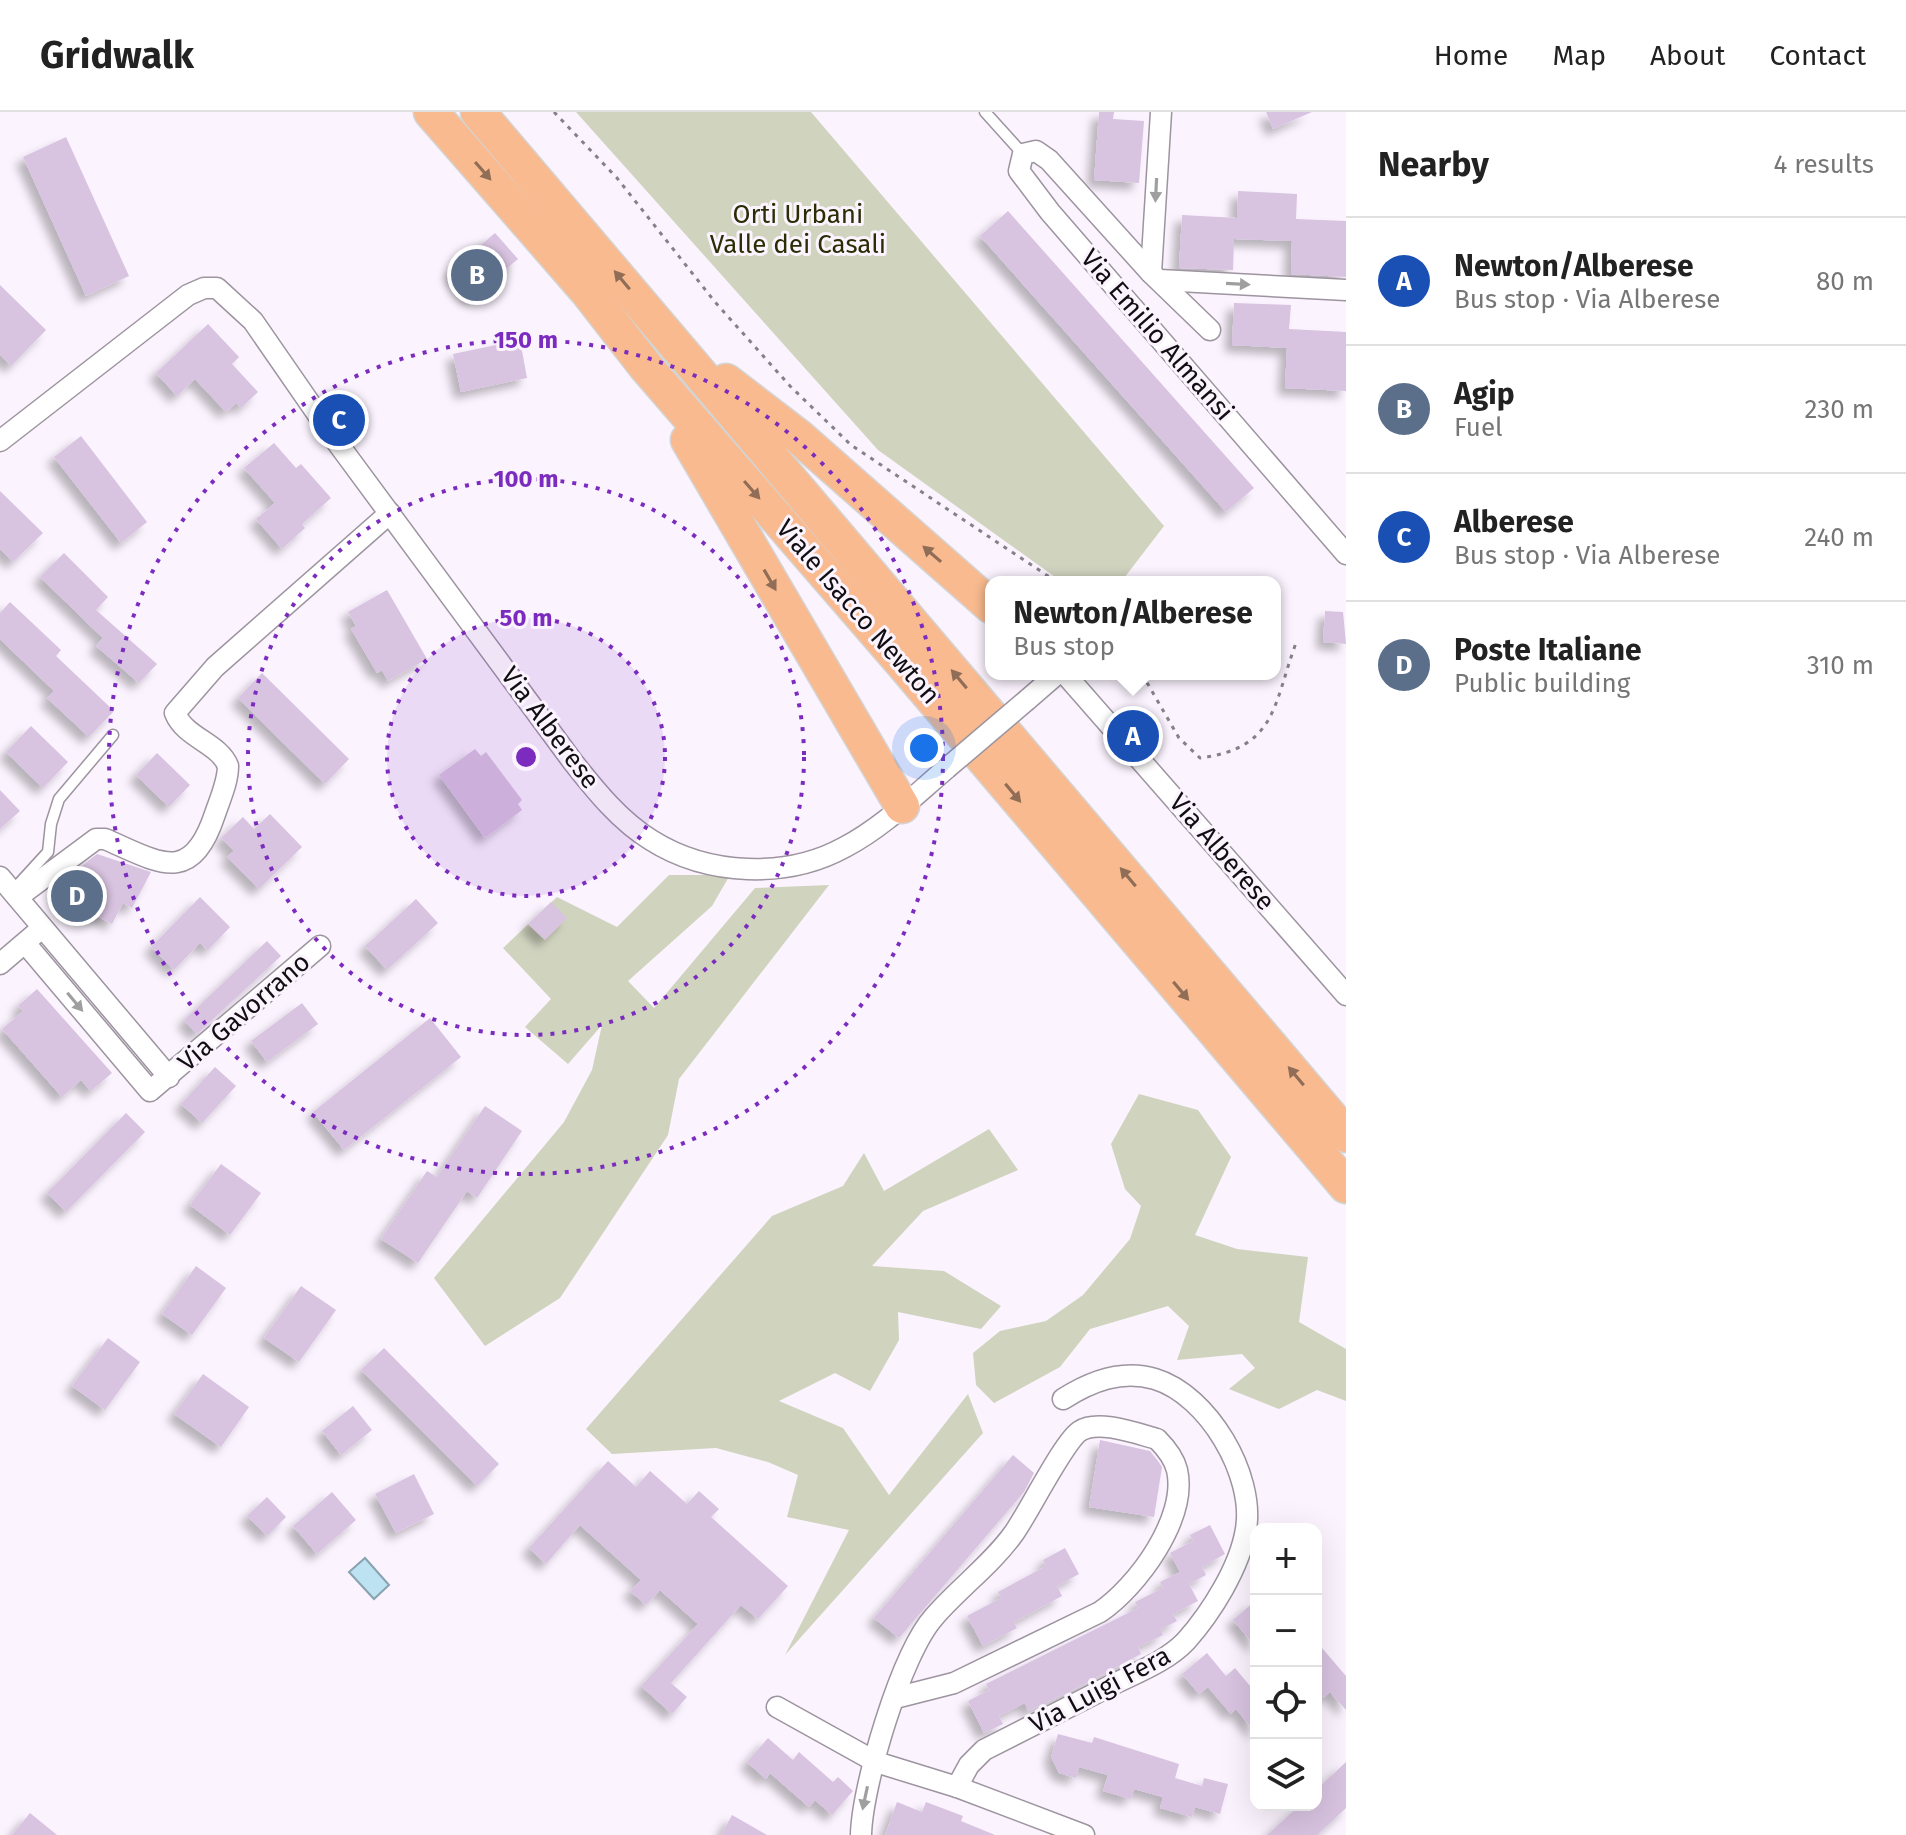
<!DOCTYPE html>
<html lang="en">
<head>
<meta charset="utf-8">
<style>
	body { margin:0; font-family:"Fira Sans",sans-serif; background:#f2f2f2; color:#222 }
	.controls { position:absolute; right:24px; bottom:24px; display:grid; overflow:hidden; border-radius:16px; box-shadow:0 8px 32px #0002 }
	.controls button { width:72px; height:72px; display:grid; place-items:center; padding:0; border:0; border-bottom:2px solid #e0e0e0; background:#fff; color:#222; font:40px sans-serif }
	.you { position:absolute; left:924px; top:636px; width:28px; height:28px; margin:-20px; border:6px solid #fff; border-radius:50%; background:#1a73e8; box-shadow:0 0 0 12px #1a73e833 }
	.badge { display:grid; place-items:center; width:52px; height:52px; border-radius:50%; background:#b45309; color:#fff; font-size:26px; font-weight:700 }
	.pin { position:absolute; translate:-50% -50%; border:4px solid #fff; box-shadow:0 2px 8px #0006 }
	.popup { position:absolute; left:985px; top:464px; width:296px; height:104px; box-sizing:border-box; display:grid; place-content:center; border-radius:16px; background:#fff; filter:drop-shadow(0 2px 6px #0005); font-size:26px; white-space:nowrap; color:#767676 }
	.popup b { font-size:30px; color:#222 }
	.popup::after { content:''; position:absolute; left:50%; top:100%; margin-left:-16px; border:16px solid transparent; border-top-color:#fff }
	.list { margin:0; padding:0; list-style:none }
	h2 { display:flex; justify-content:space-between; align-items:center; height:104px; margin:0; padding:0 32px; font-size:34px }
	h2 small { font-size:26px; font-weight:400; color:#767676 }
	.list li { display:grid; grid-template-columns:52px 1fr auto; gap:24px; align-items:center; box-sizing:border-box; height:128px; padding:0 32px; border-top:2px solid #e0e0e0 }
	.list b { display:block; font-size:30px; white-space:nowrap }
	.list p { margin:0; font-size:26px; white-space:nowrap; color:#767676 }
	.list em { font-size:26px; font-style:normal; color:#767676 }
	.icon { flex:none; width:44px; height:44px; fill:none; stroke:currentColor; stroke-width:2; stroke-linecap:round; stroke-linejoin:round }
	.map { position:relative; flex:none; width:1346px; height:1723px; overflow:hidden }
	header { display:flex; align-items:center; gap:48px; box-sizing:border-box; height:112px; padding:0 40px; background:#fff; border-bottom:2px solid #e0e0e0 }
	header strong { font-size:38px }
	nav { display:flex; gap:44px; margin-inline-start:auto; font-size:28px }
	main { display:flex }
	aside { flex:1; background:#fff }
	.map>svg:first-child { display:block }
</style>
</head>
<body>
<header>
<strong>Gridwalk</strong>
<nav><a>Home</a><a>Map</a><a>About</a><a>Contact</a></nav>
</header>
<main>
<div class="map">
<svg width="1346" height="1723" viewBox="0 0 1346 1723">
	<defs>
		<filter id="shadow"><feDropShadow dx="-7" dy="7" stdDeviation="4" flood-color="#0004"/></filter>
	</defs>
	<rect width="100%" height="100%" fill="#fbf3fe"/>
	<g fill="#d0d3be">
		<polygon points="576,0 811,0 1164,414 1121,470 1062,470 878,338"/>
		<polygon points="669,763 730,763 712,794 628,869 654,896 755,776 829,773 679,967 668,1023 560,1186 485,1234 434,1166 564,1010 592,958 602,913 568,952 525,915 551,887 503,836 557,785 617,815"/>
		<polygon points="1139,982 1198,998 1231,1045 1195,1123 1237,1137 1308,1145 1299,1210 1346,1237 1346,1289 1317,1278 1279,1297 1229,1277 1255,1256 1242,1242 1177,1248 1189,1214 1168,1194 1090,1217 1060,1255 994,1291 976,1273 973,1241 1000,1219 1046,1209 1083,1183 1130,1127 1141,1094 1125,1077 1111,1032"/>
		<polygon points="989,1017 1018,1058 923,1099 872,1154 944,1159 1001,1194 981,1217 898,1200 899,1228 870,1279 835,1261 779,1289 843,1316 889,1383 968,1282 983,1321 785,1543 849,1418 787,1405 798,1363 768,1350 716,1336 612,1342 586,1317 772,1104 843,1074 864,1041 884,1079"/>
	</g>
	<polygon fill="#bde2f2" stroke="#89a2af" stroke-width="2" points="365,1446 389,1473 374,1487 349,1460"/>
	<g fill="#d8c3e0" filter="url(#shadow)">
		<polygon points="1099,0 1114,0 1113,7 1144,9 1139,71 1094,68"/>
		<polygon points="1266,0 1312,0 1273,17"/>
		<polygon points="66,25 129,164 86,184 23,45"/>
		<polygon points="1238,79 1297,82 1296,107 1346,109 1346,165 1291,162 1292,129 1234,127 1233,158 1179,156 1182,103 1237,106"/>
		<polygon points="1008,99 1254,376 1226,400 980,124"/>
		<polygon points="495,121 518,147 472,186 450,159"/>
		<polygon points="0,173 46,218 11,254 0,243"/>
		<polygon points="1234,191 1291,193 1289,217 1346,220 1346,279 1285,276 1287,236 1232,233"/>
		<polygon points="208,212 239,245 232,252 258,280 241,296 236,291 226,300 195,267 177,284 156,261"/>
		<polygon points="520,228 527,266 461,280 453,242"/>
		<polygon points="81,324 147,410 121,431 54,345"/>
		<polygon points="274,331 296,356 301,352 331,386 302,412 305,416 282,437 256,407 275,391 244,356"/>
		<polygon points="0,379 43,421 13,450 0,437"/>
		<polygon points="64,441 108,485 96,498 157,552 139,571 96,534 103,526 40,465"/>
		<polygon points="387,478 427,547 388,569 382,558 377,561 351,517 356,514 348,500"/>
		<polygon points="10,490 61,538 56,544 114,599 89,625 47,586 54,579 0,527 0,501"/>
		<polygon points="1325,499 1343,500 1346,532 1323,530"/>
		<polygon points="262,561 349,647 325,672 238,586"/>
		<polygon points="31,614 68,650 43,676 6,640"/>
		<polygon points="475,637 481,644 486,640 522,688 518,692 522,698 485,726 439,663"/>
		<polygon points="157,641 190,673 169,695 136,663"/>
		<polygon points="0,678 20,699 0,717"/>
		<polygon points="270,702 302,735 259,777 227,745 234,739 221,726 243,705 254,717"/>
		<polygon points="97,742 151,760 132,796 123,791 112,812 67,788 74,775 64,769 66,766"/>
		<polygon points="200,785 230,815 208,838 200,831 174,858 151,835"/>
		<polygon points="416,787 438,811 387,858 365,834"/>
		<polygon points="551,790 567,806 545,828 528,812"/>
		<polygon points="267,829 281,844 197,922 184,908"/>
		<polygon points="37,877 112,961 91,979 81,968 62,985 2,917 23,899 18,894"/>
		<polygon points="302,891 318,912 267,950 251,929"/>
		<polygon points="430,906 461,945 344,1038 313,1000"/>
		<polygon points="215,955 236,974 202,1011 181,992"/>
		<polygon points="485,994 522,1019 477,1086 467,1079 418,1151 381,1127 427,1059 437,1065"/>
		<polygon points="126,1001 145,1020 66,1100 47,1081"/>
		<polygon points="221,1052 261,1081 230,1123 190,1093"/>
		<polygon points="196,1154 226,1176 192,1223 162,1202"/>
		<polygon points="301,1174 336,1198 299,1250 264,1226"/>
		<polygon points="108,1226 140,1250 105,1298 72,1274"/>
		<polygon points="384,1236 499,1352 477,1374 361,1258"/>
		<polygon points="203,1262 249,1295 221,1335 174,1302"/>
		<polygon points="353,1294 372,1318 341,1343 322,1319"/>
		<polygon points="1100,1328 1150,1339 1158,1349 1162,1355 1154,1405 1089,1395"/>
		<polygon points="1013,1343 1034,1361 1024,1380 899,1526 874,1506"/>
		<polygon points="608,1349 636,1375 650,1359 687,1392 699,1379 719,1397 711,1405 788,1474 758,1507 741,1493 671,1571 687,1585 672,1602 641,1574 698,1512 660,1478 646,1493 630,1479 641,1468 580,1413 546,1452 529,1436"/>
		<polygon points="414,1362 434,1402 396,1421 375,1382"/>
		<polygon points="332,1380 356,1408 317,1442 293,1414"/>
		<polygon points="267,1385 286,1405 267,1424 247,1404"/>
		<polygon points="1210,1413 1225,1442 1202,1455 1206,1463 1189,1472 1198,1489 1173,1502 1177,1509 1161,1517 1163,1523 1138,1535 1141,1542 1073,1578 1028,1599 1025,1591 999,1604 1003,1612 984,1621 968,1589 989,1578 986,1572 1138,1496 1135,1490 1163,1476 1160,1470 1180,1460 1170,1441 1193,1429 1190,1423"/>
		<polygon points="1065,1436 1079,1462 1057,1474 1062,1484 1014,1510 1017,1516 983,1534 967,1504 1001,1486 998,1480 1046,1454 1043,1448"/>
		<polygon points="1256,1488 1256,1535 1233,1508"/>
		<polygon points="1316,1529 1346,1564 1346,1598 1330,1580 1324,1586 1316,1577"/>
		<polygon points="1207,1541 1226,1564 1235,1556 1256,1581 1256,1621 1236,1597 1231,1602 1208,1575 1199,1582 1182,1562"/>
		<polygon points="1058,1622 1092,1631 1094,1625 1179,1652 1175,1666 1202,1674 1204,1666 1228,1672 1220,1702 1195,1695 1192,1705 1160,1696 1163,1685 1134,1677 1131,1687 1103,1679 1108,1663 1079,1655 1076,1666 1059,1661 1051,1645"/>
		<polygon points="768,1626 793,1648 799,1640 833,1670 838,1665 853,1679 832,1703 815,1688 809,1695 770,1661 766,1667 747,1650"/>
		<polygon points="1346,1650 1346,1696 1317,1723 1267,1723 1300,1693 1316,1693 1316,1678"/>
		<polygon points="897,1690 922,1700 926,1690 963,1704 961,1709 995,1723 885,1723"/>
		<polygon points="30,1701 57,1723 12,1723"/>
		<polygon points="732,1703 767,1723 721,1723"/>
	</g>
	<g fill="none" stroke-linecap="round" stroke-linejoin="round">
		<defs>
			<g id="service">
				<polyline points="985,0 1023,42"/>
				<polyline points="16,775 48,740 51,712 59,687 113,623"/>
			</g>
			<g id="minor">
				<polyline points="1151,161 1161,0"/>
				<polyline points="1160,168 1346,178"/>
				<polyline points="1210,218 1151,161 1049,48 1036,39 1023,42 1019,59 1050,100 1346,442"/>
				<path d="M0 329 188 183 204 176H217L253 209 336 329 573 650C595 678 620 709 651 728 708 764 787 767 845 735 883 715 914 684 947 656"/>
				<polyline points="1065,562 1346,883"/>
				<polyline points="1027,588 1057,562"/>
				<polyline points="0,765 169,965"/>
				<path d="M18 785 96 727H105C160 751 191 774 215 702 220 687 228 670 228 654 219 631 185 626 175 601L215 555 390 401"/>
				<polyline points="25,831 150,979 320,834"/>
				<polyline points="0,852 35,822"/>
				<polyline points="777,1595 876,1650 957,1675 1084,1723"/>
				<path d="M957 1675 969 1653 984 1638C1027 1616 1070 1594 1114 1572 1138 1560 1167 1549 1186 1529 1211 1501 1240 1455 1246 1417 1255 1363 1208 1283 1155 1267 1122 1257 1091 1269 1063 1287"/>
				<path d="M861 1723C862 1674 901 1542 934 1505 959 1476 992 1452 1014 1421 1029 1400 1064 1329 1080 1319 1098 1307 1138 1322 1157 1327 1166 1336 1174 1346 1177 1358 1188 1406 1137 1475 1100 1500L954 1571 895 1586"/>
			</g>
			<g id="trunk">
				<polyline points="431,0 587,179 646,255 903,552 1346,1074"/>
				<polyline points="478,0 1346,1023"/>
				<polyline points="726,269 799,325 991,494"/>
				<polyline points="688,328 902,694"/>
			</g>
		</defs>
		<use href="#service" stroke="#9d94a0" stroke-width="13"/>
		<use href="#minor" stroke="#9d94a0" stroke-width="23"/>
		<use href="#trunk" stroke="#d4d4d4" stroke-width="37"/>
		<g stroke="#868188" stroke-width="3" stroke-dasharray="4 6" stroke-linecap="butt">
			<polyline points="554,0 617,66 715,190 790,274 851,333 1057,470"/>
			<path d="M1142 562 1179 626 1200 646C1277 636 1273 593 1296 531"/>
		</g>
		<use href="#service" stroke="#fff" stroke-width="10"/>
		<use href="#minor" stroke="#fff" stroke-width="20"/>
		<use href="#trunk" stroke="#f8ba8e" stroke-width="34"/>
		<defs>
			<polyline id="minor-bridge" points="947,656 1027,588"/>
		</defs>
		<use href="#minor-bridge" stroke="#9d94a0" stroke-width="23" stroke-linecap="butt"/>
		<use href="#minor-bridge" stroke="#fff" stroke-width="20"/>
	</g>
	<defs><path id="oneway-solid" d="M-6-.8H1V-3.2L6.5 0L1 3.2V.8H-6Z" transform="scale(2)"/></defs>
	<g fill="#906d56">
		<use href="#oneway-solid" transform="translate(483 59) rotate(49)"/>
		<use href="#oneway-solid" transform="translate(622 168) rotate(-130)"/>
		<use href="#oneway-solid" transform="translate(752 378) rotate(49)"/>
		<use href="#oneway-solid" transform="translate(932 442) rotate(-139)"/>
		<use href="#oneway-solid" transform="translate(770 468) rotate(60)"/>
		<use href="#oneway-solid" transform="translate(959 567) rotate(-130)"/>
		<use href="#oneway-solid" transform="translate(1013 681) rotate(50)"/>
		<use href="#oneway-solid" transform="translate(1128 765) rotate(-130)"/>
		<use href="#oneway-solid" transform="translate(1181 879) rotate(50)"/>
		<use href="#oneway-solid" transform="translate(1296 964) rotate(-130)"/>
	</g>
	<g fill="#a09fa0">
		<use href="#oneway-solid" transform="translate(1156 78) rotate(93)"/>
		<use href="#oneway-solid" transform="translate(1238 172) rotate(3)"/>
		<use href="#oneway-solid" transform="translate(75 890) rotate(50)"/>
		<use href="#oneway-solid" transform="translate(865 1686) rotate(102)"/>
	</g>
	<circle cx="526" cy="645" r="139" fill="#7b2cbf" fill-opacity=".12"/>
	<g fill="none" stroke="#7b2cbf" stroke-width="4" stroke-dasharray="4 8">
		<circle cx="526" cy="645" r="139"/>
		<circle cx="526" cy="645" r="278"/>
		<circle cx="526" cy="645" r="417"/>
	</g>
	<g text-anchor="middle" dominant-baseline="central" stroke-width="6" stroke-linejoin="round" paint-order="stroke">
		<g font-size="26" fill="#2a2d04" stroke="#fbf3fe">
			<text x="798" y="102">Orti Urbani<tspan x="798" dy="30">Valle dei Casali</tspan></text>
		</g>
		<g font-size="26" fill="#110e12" stroke="#fbf3fe">
			<text transform="translate(1157 223) rotate(49)">Via Emilio Almansi</text>
			<text transform="translate(858 500) rotate(49)">Viale Isacco Newton</text>
			<text transform="translate(550 616) rotate(53)">Via Alberese</text>
			<text transform="translate(1222 740) rotate(49)">Via Alberese</text>
			<text transform="translate(244 900) rotate(-41)">Via Gavorrano</text>
			<text transform="translate(1100 1578) rotate(-28)">Via Luigi Fera</text>
		</g>
	</g>
	<circle cx="526" cy="645" r="12" fill="#7b2cbf" stroke="#fbf3fe" stroke-width="4"/>
	<g font-size="24" text-anchor="middle" font-weight="bold" fill="#7b2cbf" stroke="#fbf3fe" stroke-width="6" stroke-linejoin="round" paint-order="stroke">
		<text x="526" y="236">150 m</text>
		<text x="526" y="375">100 m</text>
		<text x="526" y="514">50 m</text>
	</g>
</svg>
<div class="controls">
<button>+</button>
<button>−</button>
<button><svg class="icon" aria-label="locate" viewBox="0 0 24 24"><circle cx="12" cy="12" r="6"/><path d="M12 2v4M12 18v4M2 12h4M18 12h4"/></svg></button>
<button><svg class="icon" aria-label="layers" viewBox="0 0 24 24"><path d="M12 4l9 5-9 5-9-5zM3 14l9 5 9-5"/></svg></button>
</div>
<div class="you"></div>
<div class="pin badge" style="left:1133px;top:624px;background:#1a4fb4">A</div>
<div class="popup"><b>Newton/Alberese</b>Bus stop</div>
<div class="pin badge" style="left:477px;top:163px;background:#5c6f8a">B</div>
<div class="pin badge" style="left:339px;top:308px;background:#1a4fb4">C</div>
<div class="pin badge" style="left:77px;top:784px;background:#5c6f8a">D</div>
</div>
<aside>
<h2>Nearby<small>4 results</small></h2>
<ul class="list">
<li><span class="badge" style="background:#1a4fb4">A</span><div><b>Newton/Alberese</b><p>Bus stop · Via Alberese</p></div><em>80 m</em></li>
<li><span class="badge" style="background:#5c6f8a">B</span><div><b>Agip</b><p>Fuel</p></div><em>230 m</em></li>
<li><span class="badge" style="background:#1a4fb4">C</span><div><b>Alberese</b><p>Bus stop · Via Alberese</p></div><em>240 m</em></li>
<li><span class="badge" style="background:#5c6f8a">D</span><div><b>Poste Italiane</b><p>Public building</p></div><em>310 m</em></li>
</ul>
</aside>
</main>
</body>
</html>
